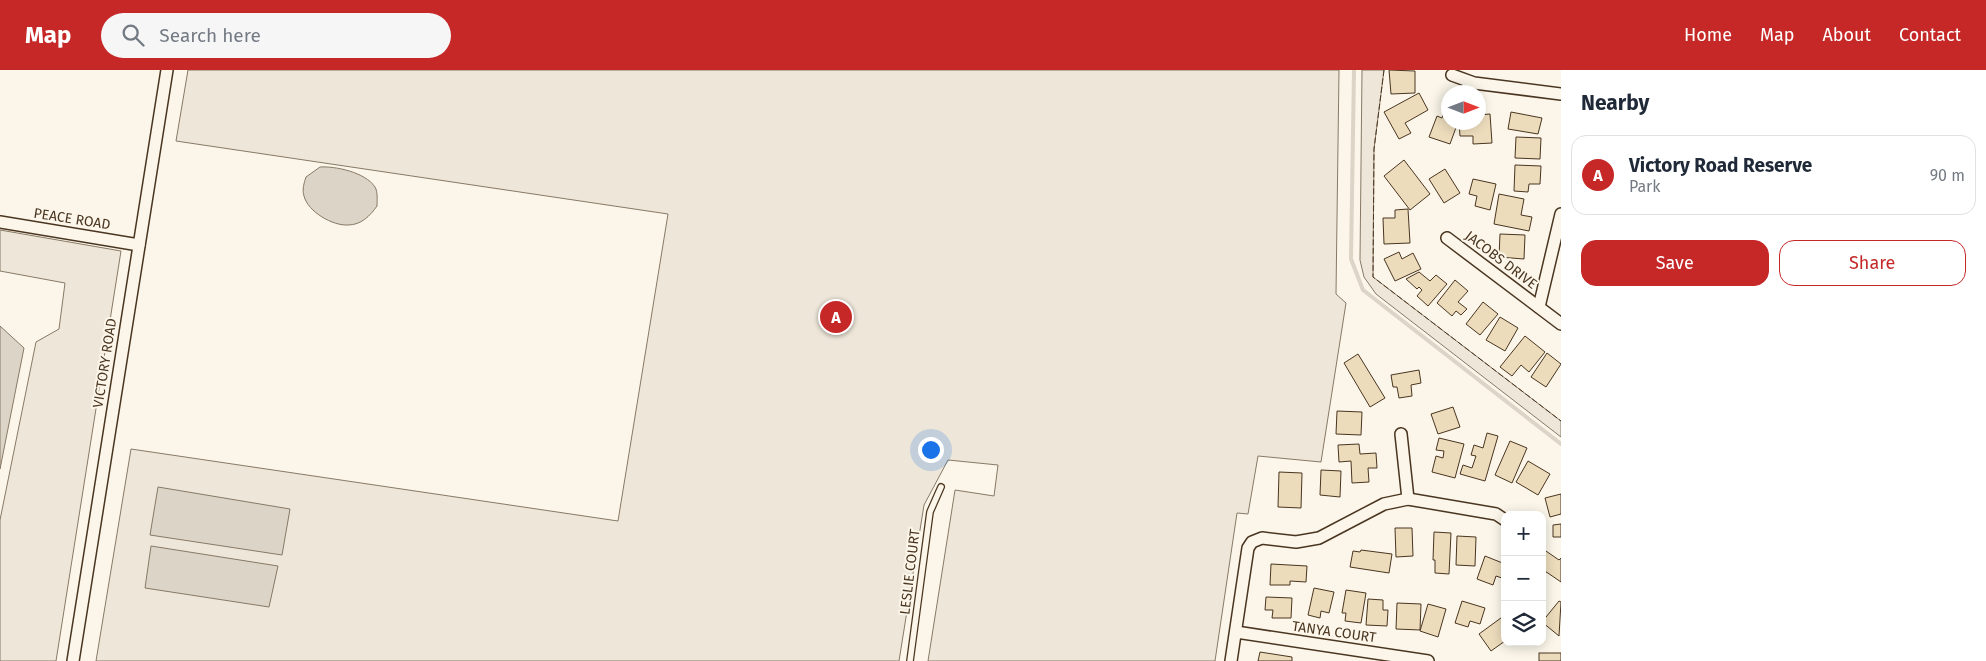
<!DOCTYPE html>
<html lang="en">
<head>
<meta charset="utf-8">
<style>
	body { margin:0; font-family:"Fira Sans",sans-serif; background:#f6f6f7; color:#1f2937 }
	.controls { position:absolute; right:15px; bottom:15px; display:grid; overflow:hidden; border-radius:10px; box-shadow:0 2px 12px #0003 }
	.controls button { width:45px; height:45px; display:grid; place-items:center; padding:0; border:0; border-bottom:1px solid #e0e1e3; background:#fff; color:#1f2937; font:25px sans-serif }
	.compass { position:absolute; left:1441px; top:15px; width:45px; height:45px; border-radius:50%; background:#fff; box-shadow:0 2px 12px #0003; rotate:90deg }
	.you { position:absolute; left:930px; top:379px; width:18px; height:18px; margin:-12px; border:4px solid #fff; border-radius:50%; background:#1a73e8; box-shadow:0 0 0 8px #1a73e833 }
	.badge { display:grid; place-items:center; width:32px; height:32px; border-radius:50%; background:#c62828; color:#fff; font-size:16px; font-weight:700 }
	.pin { position:absolute; translate:-50% -50%; border:2px solid #fff; box-shadow:0 1px 5px #0006 }
	.list { margin:0; padding:0; list-style:none }
	h2 { display:flex; justify-content:space-between; align-items:center; height:65px; margin:0; padding:0 20px; font-size:21px }
	h2 small { font-size:16px; font-weight:400; color:#747a83 }
	.list li { display:grid; grid-template-columns:32px 1fr auto; gap:15px; align-items:center; box-sizing:border-box; height:80px; margin:0 10px 10px; padding:0 10px; border:1px solid #e0e1e3; border-radius:15px }
	.list b { display:block; font-size:19px; white-space:nowrap }
	.list p { margin:0; font-size:16px; white-space:nowrap; color:#747a83 }
	.list em { font-size:16px; font-style:normal; color:#747a83 }
	.actions { display:flex; gap:10px; padding:15px 20px }
	.actions a { flex:1; padding:11px 0; border:1px solid #c62828; border-radius:15px; text-align:center; font-size:18px; color:#c62828 }
	.actions .main { background:#c62828; color:#fff }
	.icon { flex:none; width:28px; height:28px; fill:none; stroke:currentColor; stroke-width:2; stroke-linecap:round; stroke-linejoin:round }
	.map { position:relative; flex:none; width:1561px; height:591px; overflow:hidden }
	header { display:flex; align-items:center; gap:30px; box-sizing:border-box; height:70px; padding:0 25px; background:#c62828; color:#fff }
	header strong { font-size:24px }
	nav { display:flex; gap:28px; margin-inline-start:auto; font-size:18px }
	.search { width:350px; height:45px; background:#f6f6f7; display:flex; align-items:center; gap:12px; box-sizing:border-box; padding:0 18px; border-radius:28px; color:#747a83; font-size:19px }
	main { display:flex }
	aside { flex:1; background:#fff }
	.map>svg:first-child { display:block }
</style>
</head>
<body>
<header>
<strong>Map</strong>
<div class="search"><svg class="icon" aria-label="search" viewBox="0 0 24 24"><circle cx="10" cy="10" r="6"/><path d="M15 15l6 6"/></svg>Search here</div>
<nav><a>Home</a><a>Map</a><a>About</a><a>Contact</a></nav>
</header>
<main>
<div class="map">
<svg width="1561" height="591" viewBox="0 0 1561 591">
	<rect width="100%" height="100%" fill="#fbf6e9"/>
	<g fill="#ede6d9" stroke="#887966">
		<polygon points="188,0 1339,0 1336,224 1346,233 1321,392 1258,386 1248,444 1237,443 1215,591 928,591 955,420 994,426 998,395 948,390 924,435 899,591 96,591 131,379 618,451 668,144 176,71"/>
		<polygon points="1362,0 1384,0 1374,79 1373,207 1561,351 1561,367 1376,224 1364,207 1360,190"/>
		<polygon points="0,160 121,181 56,591 0,591 0,450 36,272 59,259 65,213 0,201"/>
	</g>
	<g fill="#dcd4c6" stroke="#887966">
		<path d="M320 97C335 96 365 102 375 117 378 122 377 130 377 136 370 146 361 155 348 155 333 156 308 142 304 126 302 120 304 113 306 107Z"/>
		<polygon points="0,256 24,278 0,399"/>
		<polygon points="158,417 290,439 282,485 150,465"/>
		<polygon points="151,476 278,496 269,537 145,518"/>
	</g>
	<g fill="none" stroke-linecap="round" stroke-linejoin="round">
		<polyline stroke="#dcd4c6" stroke-width="4" points="1354,0 1351,189 1363,220 1561,374"/>
	</g>
	<g fill="#ecdcbc" stroke="#4a3520">
		<polygon points="1389,0 1415,1 1415,23 1391,24"/>
		<polygon points="1419,23 1428,40 1405,53 1411,63 1399,69 1384,42"/>
		<polygon points="1446,37 1448,38 1448,52 1458,52 1450,74 1429,67 1437,46 1442,48"/>
		<polygon points="1511,42 1542,48 1538,64 1508,59"/>
		<polygon points="1490,44 1492,73 1473,74 1473,66 1460,66 1459,52 1478,52 1478,45"/>
		<polygon points="1516,67 1541,68 1540,89 1515,88"/>
		<polygon points="1404,90 1430,124 1410,140 1384,106"/>
		<polygon points="1515,95 1541,96 1540,114 1529,114 1528,122 1514,121"/>
		<polygon points="1445,99 1460,123 1444,133 1429,109"/>
		<polygon points="1473,109 1496,114 1490,140 1475,136 1477,126 1469,124"/>
		<polygon points="1499,124 1524,129 1521,145 1532,147 1529,161 1494,154"/>
		<polygon points="1408,139 1410,173 1384,174 1383,148 1395,148 1395,140"/>
		<polygon points="1500,164 1525,165 1524,189 1499,187"/>
		<polygon points="1399,182 1402,189 1413,183 1421,199 1395,211 1384,189"/>
		<polygon points="1419,202 1430,211 1436,205 1447,214 1428,236 1417,226 1422,220 1419,217 1417,219 1406,209"/>
		<polygon points="1455,210 1468,221 1458,232 1467,239 1461,245 1456,241 1452,246 1437,233"/>
		<polygon points="1483,232 1498,244 1480,265 1466,254"/>
		<polygon points="1500,247 1518,258 1505,281 1486,270"/>
		<polygon points="1525,266 1545,282 1529,302 1521,295 1512,306 1500,297"/>
		<polygon points="1547,283 1561,294 1546,317 1531,307"/>
		<polygon points="1358,284 1385,328 1370,337 1344,293"/>
		<polygon points="1419,300 1421,313 1411,315 1412,326 1399,328 1397,317 1393,317 1391,305"/>
		<polygon points="1453,337 1460,357 1438,364 1431,344"/>
		<polygon points="1337,341 1362,342 1361,365 1336,364"/>
		<polygon points="1487,363 1498,366 1485,411 1460,404 1463,395 1472,398 1476,386 1471,385 1474,375 1483,378"/>
		<polygon points="1439,368 1464,374 1455,408 1432,402 1436,386 1443,388 1444,381 1436,380"/>
		<polygon points="1510,371 1527,378 1512,413 1495,405"/>
		<polygon points="1359,374 1360,384 1376,383 1377,398 1368,398 1369,412 1352,413 1351,391 1339,392 1338,375"/>
		<polygon points="1528,391 1550,404 1538,425 1516,412"/>
		<polygon points="1321,400 1341,401 1340,427 1320,425"/>
		<polygon points="1279,402 1302,403 1301,438 1278,437"/>
		<polygon points="1561,424 1561,444 1550,447 1545,428"/>
		<polygon points="1561,454 1561,467 1553,467 1553,455"/>
		<polygon points="1395,458 1412,458 1413,486 1396,487"/>
		<polygon points="1434,462 1451,463 1449,504 1435,503 1435,490 1433,490"/>
		<polygon points="1457,466 1476,467 1475,496 1456,495"/>
		<polygon points="1543,479 1559,490 1561,488 1561,512 1542,499"/>
		<polygon points="1361,480 1392,484 1389,503 1350,497 1353,481 1360,482"/>
		<polygon points="1485,486 1505,494 1505,509 1496,506 1493,515 1477,509"/>
		<polygon points="1271,494 1307,496 1306,512 1290,511 1290,515 1270,515"/>
		<polygon points="1314,518 1334,522 1329,543 1321,541 1320,548 1308,545"/>
		<polygon points="1346,520 1366,523 1361,553 1345,551 1346,543 1342,543"/>
		<polygon points="1266,527 1292,528 1291,548 1272,548 1273,540 1265,540"/>
		<polygon points="1368,529 1383,530 1383,540 1388,540 1387,556 1366,555"/>
		<polygon points="1462,531 1485,538 1480,554 1470,551 1468,557 1455,553"/>
		<polygon points="1559,531 1561,532 1559,566 1542,552"/>
		<polygon points="1397,533 1421,534 1420,560 1396,559"/>
		<polygon points="1428,534 1446,539 1438,567 1420,561"/>
		<polygon points="1505,545 1505,571 1491,581 1479,564"/>
		<polygon points="1260,582 1292,587 1292,591 1258,591"/>
		<rect x="1539" y="583" width="22" height="8"/>
	</g>
	<g fill="none" stroke-linecap="round" stroke-linejoin="round">
		<defs>
			<polyline id="service" points="910,591 930,442 941,417"/>
			<g id="minor">
				<polyline points="1452,5 1474,13 1561,24"/>
				<polyline points="0,152 139,175"/>
				<polyline points="1447,168 1561,254"/>
				<polyline points="1539,237 1561,144"/>
				<polyline points="1401,364 1408,429"/>
				<polyline points="1236,562 1428,591"/>
				<polyline points="73,591 167,0"/>
				<polyline points="1231,591 1248,478 1252,472 1262,468 1296,472 1319,468 1384,434 1408,429 1496,444 1505,450"/>
			</g>
		</defs>
		<use href="#service" stroke="#4a3520" stroke-width="8"/>
		<use href="#minor" stroke="#4a3520" stroke-width="14"/>
		<use href="#service" stroke="#fbf6e9" stroke-width="5.5"/>
		<use href="#minor" stroke="#fbf6e9" stroke-width="11"/>
		<polyline stroke="#4a3520" stroke-width="1" stroke-dasharray="6 2.5" stroke-linecap="butt" points="1384,0 1374,79 1373,207 1561,351"/>
	</g>
	<g text-anchor="middle" dominant-baseline="central" stroke-width="4" stroke-linejoin="round" paint-order="stroke">
		<g font-size="14" fill="#4a3520" stroke="#fbf6e9">
			<text transform="translate(72 149) rotate(9)">PEACE ROAD</text>
			<text transform="translate(1501 190) rotate(37)">JACOBS DRIVE</text>
			<text transform="translate(105 293) rotate(-81)">VICTORY ROAD</text>
			<text transform="translate(910 502) rotate(-83)">LESLIE COURT</text>
			<text transform="translate(1334 562) rotate(8)">TANYA COURT</text>
		</g>
	</g>
</svg>
<div class="controls">
<button>+</button>
<button>−</button>
<button><svg class="icon" aria-label="layers" viewBox="0 0 24 24"><path d="M12 4l9 5-9 5-9-5zM3 14l9 5 9-5"/></svg></button>
</div>
<svg class="compass" viewBox="-18 -18 36 36"><path d="M0-13l5 13h-10z" fill="#e53935"/><path d="M0 13l5-13h-10z" fill="#747a83"/></svg>
<div class="you"></div>
<div class="pin badge" style="left:836px;top:247px">A</div>
</div>
<aside>
<h2>Nearby<small></small></h2>
<ul class="list">
<li><span class="badge">A</span><div><b>Victory Road Reserve</b><p>Park</p></div><em>90 m</em></li>
</ul>
<div class="actions"><a class="main">Save</a><a>Share</a></div>
</aside>
</main>
</body>
</html>
